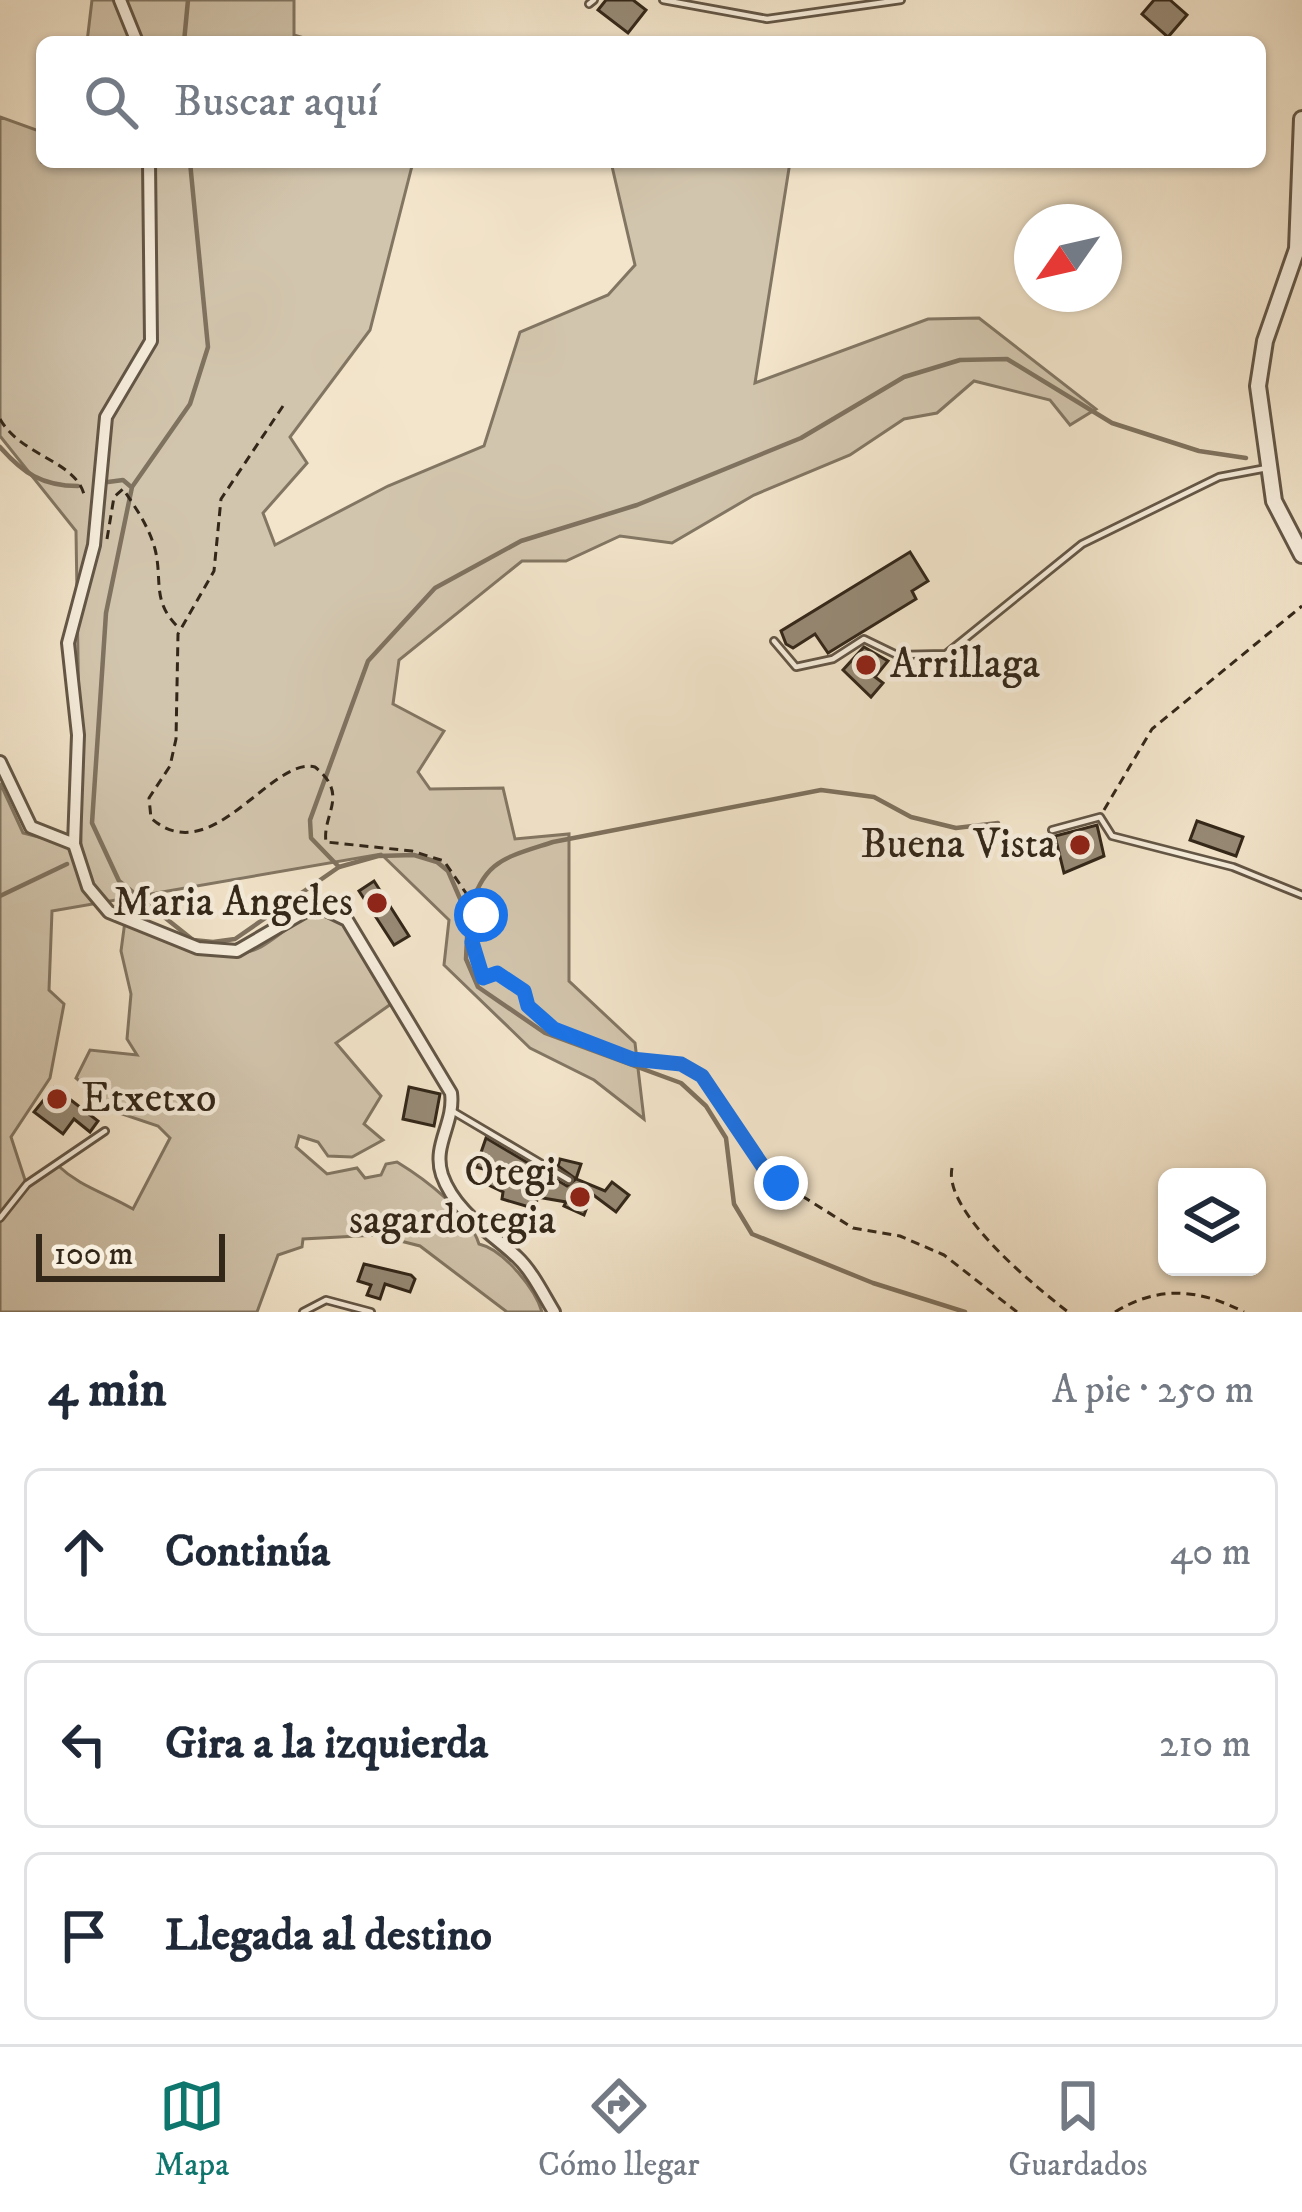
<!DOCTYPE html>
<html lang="es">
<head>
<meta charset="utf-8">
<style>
	body { margin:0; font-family:"IM FELL DW Pica",serif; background:#f2f2f3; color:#1f2937 }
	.controls { position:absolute; right:36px; bottom:36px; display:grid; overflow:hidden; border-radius:18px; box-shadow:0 3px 9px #0004 }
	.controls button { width:108px; height:108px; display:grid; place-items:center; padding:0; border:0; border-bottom:3px solid #e0e1e3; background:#fff; color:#1f2937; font:60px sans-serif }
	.compass { position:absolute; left:1014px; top:204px; width:108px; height:108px; border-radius:50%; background:#fff; box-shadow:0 3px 9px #0004; rotate:236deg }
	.scale { position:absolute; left:36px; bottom:30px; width:189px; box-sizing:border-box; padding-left:12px; border:6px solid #332719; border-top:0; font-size:33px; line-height:42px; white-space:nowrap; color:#332719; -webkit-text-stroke:9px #f7eedd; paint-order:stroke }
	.stop { position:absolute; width:36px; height:36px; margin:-27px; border:9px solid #1a73e8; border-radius:50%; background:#fff }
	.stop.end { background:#1a73e8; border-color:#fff; box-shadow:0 3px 12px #0008 }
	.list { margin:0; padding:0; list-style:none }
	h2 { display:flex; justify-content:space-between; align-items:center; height:156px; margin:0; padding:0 48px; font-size:51px }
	h2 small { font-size:39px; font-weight:400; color:#747a83 }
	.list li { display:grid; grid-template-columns:78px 1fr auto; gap:36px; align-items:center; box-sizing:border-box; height:168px; margin:0 24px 24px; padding:0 24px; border:3px solid #e0e1e3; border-radius:18px }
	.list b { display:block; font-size:45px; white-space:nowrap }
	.list em { font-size:39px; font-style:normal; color:#747a83 }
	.icon { flex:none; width:66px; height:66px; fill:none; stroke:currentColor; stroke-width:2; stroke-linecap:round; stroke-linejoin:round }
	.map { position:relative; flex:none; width:1302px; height:1312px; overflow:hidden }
	.search { position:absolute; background:#fff; box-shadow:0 3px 9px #0004; left:36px; right:36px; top:36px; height:132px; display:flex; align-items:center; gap:30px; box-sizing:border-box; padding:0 42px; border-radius:18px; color:#747a83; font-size:45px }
	.sheet { height:732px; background:#fff }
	nav { display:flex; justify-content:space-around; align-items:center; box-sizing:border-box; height:168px; border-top:3px solid #e0e1e3; background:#fff; font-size:33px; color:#747a83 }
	nav a { display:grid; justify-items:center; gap:6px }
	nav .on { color:#0f766e }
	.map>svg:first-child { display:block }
</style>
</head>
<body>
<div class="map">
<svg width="1302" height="1312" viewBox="0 0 1302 1312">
	<rect width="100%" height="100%" fill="#f3e5cb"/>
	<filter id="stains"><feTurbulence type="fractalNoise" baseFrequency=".00167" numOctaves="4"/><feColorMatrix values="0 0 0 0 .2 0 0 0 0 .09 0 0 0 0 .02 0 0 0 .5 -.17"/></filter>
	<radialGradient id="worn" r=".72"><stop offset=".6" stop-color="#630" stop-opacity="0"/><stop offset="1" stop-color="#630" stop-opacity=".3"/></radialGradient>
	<g fill="#d2c5ad" stroke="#827663" stroke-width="3">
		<polygon points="92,0 294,0 294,35 317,42 87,42"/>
		<path d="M0 117 42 132V162H413L370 330 290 437 307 463 263 513 275 545 388 486 484 446 520 332 608 295 635 265 611 162H790L755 383 928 319 979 318 1096 409 1070 425 1050 400 974 381 937 413 904 419 850 455 754 495 672 543 620 536 566 561H522L399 660 393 704 444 731 418 772 430 789 503 788 515 839 569 834V981L635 1043 644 1119 594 1080 530 1048 444 965 449 920 381 854 52 911 49 990 64 1004 50 1078 11 1137 26 1183 56 1164C82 1188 102 1191 133 1209L170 1138 158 1126 116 1112 76 1078 90 1050 137 1055 127 1039 131 994 121 951 125 921C163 934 222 968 261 947 284 934 298 914 326 914L345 926 391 1004 336 1043 381 1096 364 1124 383 1140 352 1157 328 1156 318 1142 299 1136 296 1147 327 1174 357 1168 365 1178 381 1175 386 1164 397 1162C425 1179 469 1212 479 1244 505 1250 536 1291 542 1312H507L420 1246 377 1235 303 1239 302 1247 278 1255 257 1312H0V783L23 833 81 848 76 531 0 436Z"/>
	</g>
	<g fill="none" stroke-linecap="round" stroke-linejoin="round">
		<g stroke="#7f725f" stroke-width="4.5">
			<polyline points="184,42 188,0"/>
			<polyline points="190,162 208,347 190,404 132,487 106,613 92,823 119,881 193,940 213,942 235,939 339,867 378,856 414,855 437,862 448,871 468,917 466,959 478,987 545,1033 681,1083 706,1106 726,1138 734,1204 752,1234 873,1283 965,1312"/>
			<path d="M0 447C23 473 42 486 78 486"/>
			<polyline points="108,482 123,480 130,486"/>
			<polyline points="339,867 311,838 310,820 368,661 435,588 521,541 637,505 801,438 904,377 960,360 1007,359 1112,423 1199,451 1246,458"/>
			<polyline points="0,896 67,864"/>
			<path d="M469 913C483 860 504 858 553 842L821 790 874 797 911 817 956 828 998 823"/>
		</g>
	</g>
	<g fill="#978a76" stroke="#332719" stroke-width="3">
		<polygon points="606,0 633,0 646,10 628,33 598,10"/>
		<polygon points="1154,0 1170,0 1187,15 1168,37 1142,14"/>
		<polygon points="910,552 928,581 912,591 916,599 828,653 815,634 793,648 786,644 781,631"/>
		<polygon points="864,647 888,661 875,677 883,683 871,697 843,670"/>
		<polygon points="1197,821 1243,837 1236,856 1190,840"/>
		<polygon points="1097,825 1104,856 1064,873 1055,836"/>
		<polygon points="374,881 409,936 394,945 359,891"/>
		<polygon points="54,1087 98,1121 90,1132 74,1119 63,1134 34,1112"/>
		<polygon points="409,1087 440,1094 434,1126 403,1119"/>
		<polygon points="486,1138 567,1186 576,1179 558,1166 560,1159 581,1164 576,1179 605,1191 612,1182 629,1195 616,1212 592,1194 584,1215 564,1206 566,1202 537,1197 536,1209 502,1199 503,1192 484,1183 487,1170 476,1167"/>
		<polygon points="364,1264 411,1275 415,1279 410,1292 385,1284 380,1299 367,1295 371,1285 358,1281"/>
	</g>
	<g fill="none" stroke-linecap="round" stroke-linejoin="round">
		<defs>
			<g id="service">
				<polyline points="663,0 767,19 901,0"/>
				<polyline points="589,4 594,0"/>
				<polyline points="774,641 796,667 833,659 864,639 897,655 946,654 1082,544 1219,477 1267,468"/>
				<polyline points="1052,830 1100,817 1112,836 1233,867 1302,895"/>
				<polyline points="454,1112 569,1180"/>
				<polyline points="0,1218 27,1184 105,1131"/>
				<polyline points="303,1312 326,1300 371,1312"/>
			</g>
			<g id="minor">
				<polyline points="120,0 137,42"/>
				<path d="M149 162 151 341 106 417 94 545 68 643 78 735 74 844 88 887 109 912 198 948 237 951 316 905 347 920 451 1093C455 1123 432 1145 442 1175 455 1212 490 1232 517 1257 532 1271 543 1294 554 1312"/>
				<polyline points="0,762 31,827 74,844"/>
			</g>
			<polyline id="tertiary" points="1302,119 1297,249 1265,341 1258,386 1274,501 1302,555"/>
		</defs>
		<use href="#service" stroke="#635646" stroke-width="10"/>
		<use href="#minor" stroke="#635646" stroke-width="16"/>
		<use href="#tertiary" stroke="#635646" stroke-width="20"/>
		<g stroke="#332719" stroke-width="3" stroke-dasharray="9 6" stroke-linecap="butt">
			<path d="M283 406 221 499 214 571 178 634 176 739 170 766 149 798 151 818C211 872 271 756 315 767 350 795 322 814 326 842L412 851 444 861 481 915 473 942 483 978 497 973 524 991 528 1006 554 1029 632 1059 696 1071 716 1091 772 1177 853 1228 900 1236 944 1255 1017 1312"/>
			<path d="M0 419C22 458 79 460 85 499"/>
			<path d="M107 539 114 497 123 489C136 508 149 527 155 549 163 581 151 601 179 628"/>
			<polyline points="1104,810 1152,729 1302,606"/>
			<path d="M952 1168C943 1212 1036 1287 1068 1312"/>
			<path d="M1115 1312C1159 1285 1199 1289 1244 1312"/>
		</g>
		<use href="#service" stroke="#f7eedd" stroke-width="4.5"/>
		<use href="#minor" stroke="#f7eedd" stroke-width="10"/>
		<use href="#tertiary" stroke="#f7eedd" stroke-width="14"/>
	</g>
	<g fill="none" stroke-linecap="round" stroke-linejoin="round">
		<polyline stroke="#1a73e8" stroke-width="15" points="481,915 472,942 483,978 497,973 524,991 528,1006 554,1029 632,1059 681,1064 702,1076 766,1171 781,1183"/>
	</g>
	<g fill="#8f2418" stroke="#f7eedd" stroke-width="4.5">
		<circle cx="866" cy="665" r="12"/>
		<circle cx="1080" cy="845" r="12"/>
		<circle cx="377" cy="903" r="12"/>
		<circle cx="57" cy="1099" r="12"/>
		<circle cx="580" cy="1197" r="12"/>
	</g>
	<g text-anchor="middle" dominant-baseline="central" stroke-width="9" stroke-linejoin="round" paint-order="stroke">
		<g font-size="42" fill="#332719" stroke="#f7eedd" text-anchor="end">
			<text x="890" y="665" text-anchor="start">Arrillaga</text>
			<text x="1056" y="845">Buena Vista</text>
			<text x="353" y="903">Maria Angeles</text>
			<text x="81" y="1099" text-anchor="start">Etxetxo</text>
			<text x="556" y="1173">Otegi<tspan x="556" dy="48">sagardotegia</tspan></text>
		</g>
	</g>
	<rect width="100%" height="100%" filter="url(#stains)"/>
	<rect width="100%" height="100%" fill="url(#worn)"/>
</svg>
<div class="controls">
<button><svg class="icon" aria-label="layers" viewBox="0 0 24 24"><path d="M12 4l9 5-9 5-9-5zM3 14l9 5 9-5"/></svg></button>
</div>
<svg class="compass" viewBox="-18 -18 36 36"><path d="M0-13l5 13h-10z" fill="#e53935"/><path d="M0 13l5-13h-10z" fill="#747a83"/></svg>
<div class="scale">100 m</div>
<div class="stop" style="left:481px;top:915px"></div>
<div class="stop end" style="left:781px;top:1183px"></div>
<div class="search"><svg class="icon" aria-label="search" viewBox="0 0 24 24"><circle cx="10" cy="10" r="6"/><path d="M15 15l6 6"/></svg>Buscar aquí</div>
</div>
<section class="sheet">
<h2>4 min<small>A pie · 250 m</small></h2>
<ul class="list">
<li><svg class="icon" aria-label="ahead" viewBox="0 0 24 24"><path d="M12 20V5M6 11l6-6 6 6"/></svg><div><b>Continúa</b></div><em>40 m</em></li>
<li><svg class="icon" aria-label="left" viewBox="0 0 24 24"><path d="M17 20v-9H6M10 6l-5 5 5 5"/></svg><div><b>Gira a la izquierda</b></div><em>210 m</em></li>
<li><svg class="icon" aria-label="arrive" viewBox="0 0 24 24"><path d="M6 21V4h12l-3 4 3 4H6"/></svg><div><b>Llegada al destino</b></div></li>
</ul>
</section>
<nav>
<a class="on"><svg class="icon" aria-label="map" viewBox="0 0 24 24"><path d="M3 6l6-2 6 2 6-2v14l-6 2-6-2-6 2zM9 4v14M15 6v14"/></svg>Mapa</a>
<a><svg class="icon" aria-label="directions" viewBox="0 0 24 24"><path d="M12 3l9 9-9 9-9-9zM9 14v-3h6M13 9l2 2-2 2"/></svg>Cómo llegar</a>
<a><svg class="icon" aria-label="saved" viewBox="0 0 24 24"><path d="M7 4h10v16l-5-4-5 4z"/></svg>Guardados</a>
</nav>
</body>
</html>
